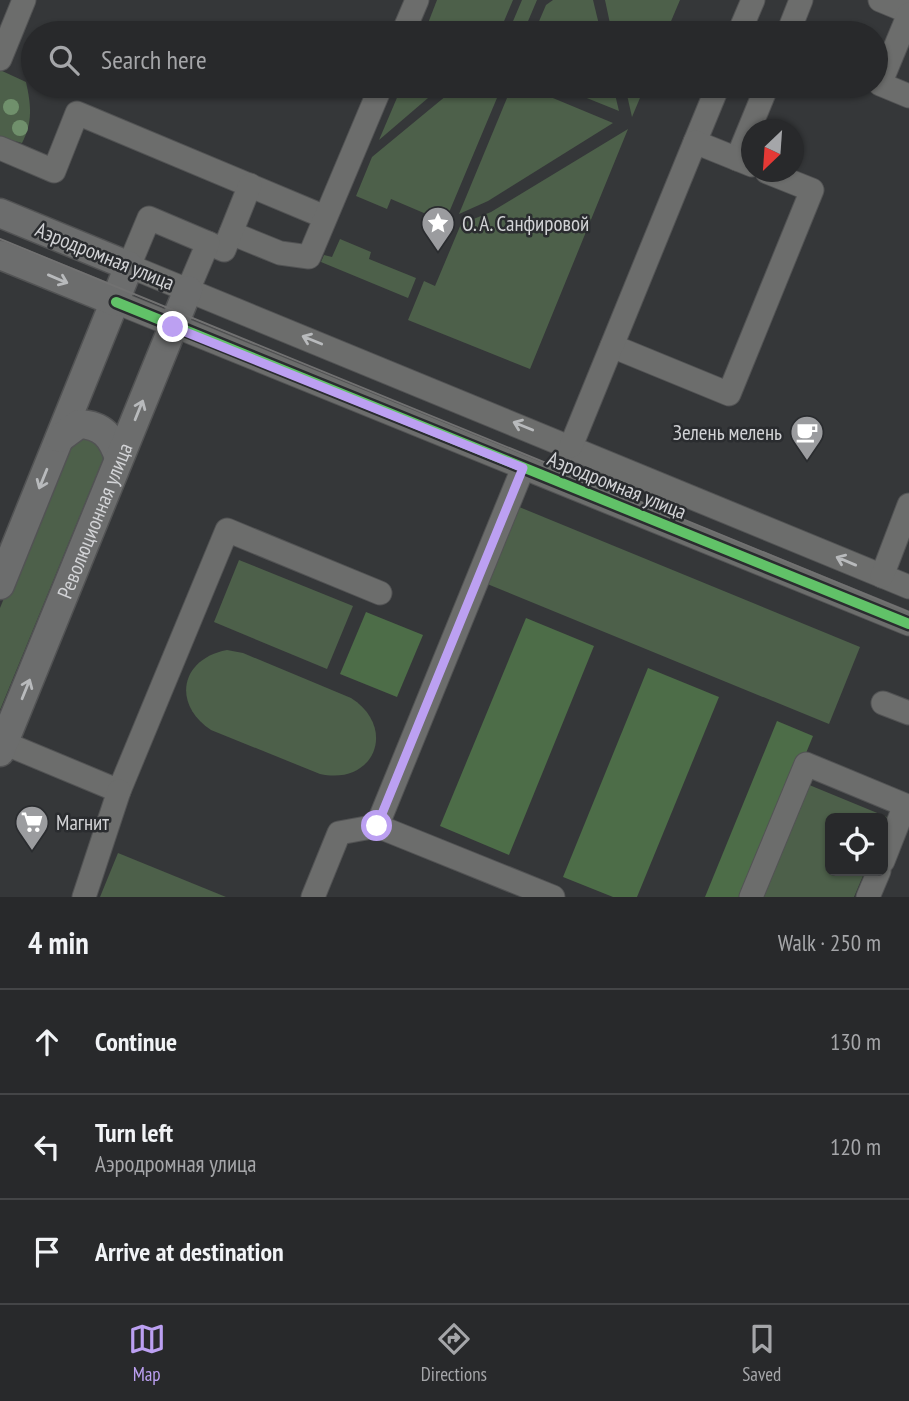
<!DOCTYPE html>
<html lang="en">
<head>
<meta charset="utf-8">
<style>
	body { margin:0; font-family:"PT Sans Narrow",sans-serif; background:#343537; color:#f1f3f6 }
	.controls { position:absolute; right:21px; bottom:21px; display:grid; overflow:hidden; border-radius:10px; box-shadow:0 2px 5px #0004 }
	.controls button { width:63px; height:63px; display:grid; place-items:center; padding:0; border:0; border-bottom:2px solid #444547; background:#28292b; color:#f1f3f6; font:35px sans-serif }
	.compass { position:absolute; left:741px; top:119px; width:63px; height:63px; border-radius:50%; background:#28292b; box-shadow:0 2px 5px #0004; rotate:205deg }
	.stop { position:absolute; width:21px; height:21px; margin:-16px; border:5px solid #bca0f2; border-radius:50%; background:#fff }
	.stop.end { background:#bca0f2; border-color:#fff; box-shadow:0 2px 7px #0008 }
	.list { margin:0; padding:0; list-style:none }
	h2 { display:flex; justify-content:space-between; align-items:center; height:91px; margin:0; padding:0 28px; font-size:30px }
	h2 small { font-size:23px; font-weight:400; color:#a5a6a9 }
	.list li { display:grid; grid-template-columns:46px 1fr auto; gap:21px; align-items:center; box-sizing:border-box; height:105px; padding:0 28px; border-top:2px solid #444547 }
	.list b { display:block; font-size:26px; white-space:nowrap }
	.list p { margin:0; font-size:23px; white-space:nowrap; color:#a5a6a9 }
	.list em { font-size:23px; font-style:normal; color:#a5a6a9 }
	.icon { flex:none; width:38px; height:38px; fill:none; stroke:currentColor; stroke-width:2; stroke-linecap:round; stroke-linejoin:round }
	.map { position:relative; flex:none; width:909px; height:897px; overflow:hidden }
	.search { position:absolute; background:#28292b; box-shadow:0 2px 5px #0004; left:21px; right:21px; top:21px; height:77px; display:flex; align-items:center; gap:18px; box-sizing:border-box; padding:0 24px; border-radius:38px; color:#a5a6a9; font-size:26px }
	.sheet { height:406px; background:#28292b }
	nav { display:flex; justify-content:space-around; align-items:center; box-sizing:border-box; height:98px; border-top:2px solid #444547; background:#28292b; font-size:19px; color:#a5a6a9 }
	nav a { display:grid; justify-items:center; gap:4px }
	nav .on { color:#bca0f2 }
	.map>svg:first-child { display:block }
</style>
</head>
<body>
<div class="map">
<svg width="909" height="897" viewBox="0 0 909 897">
	<rect width="100%" height="100%" fill="#353739"/>
	<g fill="#4d604a">
		<polygon points="437,0 513,0 499,33 430,33 425,31"/>
		<polygon points="522,0 537,0 523,33 508,33"/>
		<polygon points="553,0 593,0 601,33 534,33 546,5"/>
		<polygon points="605,0 680,0 666,33 612,33"/>
		<path d="M0 70 26 82C31 105 33 122 22 143L0 137Z"/>
		<polygon points="402,86 442,86 379,140"/>
		<polygon points="458,86 502,86 445,222 391,199 387,209 356,196 372,157"/>
		<polygon points="512,86 524,86 613,123 488,201 459,214"/>
		<polygon points="557,86 613,86 619,111"/>
		<polygon points="625,86 645,86 632,117"/>
		<polygon points="628,129 530,369 408,320 424,281 435,286 461,224 491,212"/>
		<polygon points="340,239 371,252 369,259 416,278 408,298 321,262 324,255 332,257"/>
		<path d="M78 439C92 439 98 443 104 457L0 710V608L68 442Z"/>
		<polygon points="507,502 860,647 829,724 475,579"/>
		<polygon points="239,560 353,606 327,669 214,622"/>
		<path d="M227 650 243 653 351 698C398 728 374 786 320 774L211 730C172 704 180 659 227 650Z"/>
		<polygon points="802,782 887,817 883,827 883,818 830,818 830,871 865,871 854,897 755,897"/>
		<polygon points="118,853 226,897 100,897"/>
	</g>
	<g fill="#4d6d48">
		<polygon points="366,612 423,635 397,697 340,674"/>
		<polygon points="526,618 594,646 509,855 440,826"/>
		<polygon points="648,668 719,697 637,897 613,897 563,877"/>
		<polygon points="777,721 813,736 747,897 705,897"/>
	</g>
	<g fill="none" stroke-linecap="round" stroke-linejoin="round">
		<defs>
			<g id="minor">
				<polyline points="880,0 909,12"/>
				<polyline points="909,14 880,84 909,96"/>
				<polyline points="403,33 417,0"/>
				<polyline points="739,33 753,0"/>
				<polyline points="788,33 801,0"/>
				<polyline points="0,59 24,0"/>
				<polyline points="695,142 718,86"/>
				<polyline points="0,148 54,171 77,113 325,217"/>
				<polyline points="737,159 767,86"/>
				<polyline points="231,233 280,253 309,257 381,86"/>
				<polyline points="208,243 224,250 250,185"/>
				<polyline points="188,290 208,243 149,218 129,266 909,587"/>
				<polyline points="116,302 909,624"/>
				<polyline points="612,346 729,394 812,190 767,172"/>
				<polyline points="571,446 695,142 752,165"/>
				<polyline points="882,576 909,505"/>
				<polyline points="883,703 909,713"/>
				<polyline points="4,743 119,791 227,530 380,593"/>
				<polyline points="377,826 553,897"/>
				<polyline points="84,897 119,791"/>
				<polyline points="313,897 339,833 377,826 523,468"/>
				<polyline points="751,897 806,764 905,805 883,861"/>
				<polyline points="868,897 879,871"/>
			</g>
			<g id="major">
				<polyline points="0,213 129,266 0,585"/>
				<polyline points="0,255 116,302"/>
				<path d="M60 438 79 424C103 425 112 437 119 458"/>
				<path id="s1" d="M0 752 188 290"/>
			</g>
		</defs>
		<use href="#minor" stroke="#525354" stroke-width="25"/>
		<use href="#major" stroke="#525354" stroke-width="31"/>
		<use href="#minor" stroke="#6c6d6c" stroke-width="23"/>
		<use href="#major" stroke="#6c6d6d" stroke-width="28"/>
		<polyline stroke="#717171" stroke-width="2" points="0,239 909,612"/>
		<defs>
			<polyline id="cycleway" points="116,302 909,624"/>
		</defs>
		<use href="#cycleway" stroke="#2a2c2f" stroke-width="15"/>
		<use href="#cycleway" stroke="#61c268" stroke-width="10"/>
	</g>
	<g fill="#70906c">
		<circle cx="11" cy="107" r="8"/>
		<circle cx="20" cy="128" r="8"/>
	</g>
	<defs><path id="oneway-shaft" d="M-6 0H5M1.5-3L5.5 0L1.5 3" fill="none" stroke-width="1.6" stroke-linecap="round" stroke-linejoin="round" transform="scale(1.75)"/></defs>
	<g stroke="#b8babc">
		<use href="#oneway-shaft" transform="translate(58 279) rotate(23)"/>
		<use href="#oneway-shaft" transform="translate(312 340) rotate(-158)"/>
		<use href="#oneway-shaft" transform="translate(139 410) rotate(-68)"/>
		<use href="#oneway-shaft" transform="translate(523 426) rotate(-158)"/>
		<use href="#oneway-shaft" transform="translate(43 479) rotate(112)"/>
		<use href="#oneway-shaft" transform="translate(846 561) rotate(-157)"/>
		<use href="#oneway-shaft" transform="translate(26 689) rotate(-68)"/>
	</g>
	<g fill="none" stroke-linecap="round" stroke-linejoin="round">
		<polyline stroke="#bca0f2" stroke-width="9" points="173,327 523,468 377,826"/>
	</g>
	<defs>
		<symbol id="sight-pin" viewBox="-11 -11 22 30"><path d="M0 17L-7.5 6A9.5 9.5 0 1 1 7.5 6Z" fill="#9b9c9f" stroke="#2a2c2f"/><path d="M0-6L1.8-2.2L6-1.7L2.9 1.2L3.7 5.4L0 3.3L-3.7 5.4L-2.9 1.2L-6-1.7L-1.8-2.2Z" fill="#fff"/></symbol>
		<symbol id="cafe-pin" viewBox="-11 -11 22 30"><path d="M0 17L-7.5 6A9.5 9.5 0 1 1 7.5 6Z" fill="#9b9c9f" stroke="#2a2c2f"/><path d="M-5.5-4.5H6V0H3Q3 3.5 0 3.5H-2.5Q-5.5 3.5-5.5 0ZM3-3.2v2h1.7v-2ZM-6 4.5H4V6H-6Z" fill="#fff"/></symbol>
		<symbol id="supermarket-pin" viewBox="-11 -11 22 30"><path d="M0 17L-7.5 6A9.5 9.5 0 1 1 7.5 6Z" fill="#9b9c9f" stroke="#2a2c2f"/><path d="M-6-5.5h2.5l.6 2H6L4.5 2H-2.5L-4.4-4H-6ZM-1.5 3.2a1.3 1.3 0 1 0 .1 0ZM3 3.2a1.3 1.3 0 1 0 .1 0Z" fill="#fff"/></symbol>
	</defs>
	<g fill-rule="evenodd">
		<use href="#sight-pin" x="419" y="204" width="38" height="52"/>
		<use href="#cafe-pin" x="788" y="413" width="38" height="52"/>
		<use href="#supermarket-pin" x="13" y="803" width="38" height="52"/>
	</g>
	<g text-anchor="middle" dominant-baseline="central" stroke-width="5" stroke-linejoin="round" paint-order="stroke">
		<g font-size="21" fill="#d2d3d6" stroke="#2a2c2f" text-anchor="start">
			<text x="462" y="223">О. А. Санфировой</text>
			<text x="782" y="432" text-anchor="end">Зелень мелень</text>
			<text x="56" y="822">Магнит</text>
		</g>
		<g font-size="21" fill="#d2d3d6" stroke="#2a2c2f">
			<text transform="translate(105 256) rotate(22)">Аэродромная улица</text>
			<text transform="translate(617 485) rotate(22)">Аэродромная улица</text>
			<text stroke="none"><textPath href="#s1" startOffset="250">Революционная улица</textPath></text>
		</g>
	</g>
</svg>
<div class="controls">
<button><svg class="icon" aria-label="locate" viewBox="0 0 24 24"><circle cx="12" cy="12" r="6"/><path d="M12 2v4M12 18v4M2 12h4M18 12h4"/></svg></button>
</div>
<svg class="compass" viewBox="-18 -18 36 36"><path d="M0-13l5 13h-10z" fill="#e53935"/><path d="M0 13l5-13h-10z" fill="#a5a6a9"/></svg>
<div class="stop" style="left:377px;top:826px"></div>
<div class="stop end" style="left:173px;top:327px"></div>
<div class="search"><svg class="icon" aria-label="search" viewBox="0 0 24 24"><circle cx="10" cy="10" r="6"/><path d="M15 15l6 6"/></svg>Search here</div>
</div>
<section class="sheet">
<h2>4 min<small>Walk · 250 m</small></h2>
<ul class="list">
<li><svg class="icon" aria-label="ahead" viewBox="0 0 24 24"><path d="M12 20V5M6 11l6-6 6 6"/></svg><div><b>Continue</b></div><em>130 m</em></li>
<li><svg class="icon" aria-label="left" viewBox="0 0 24 24"><path d="M17 20v-9H6M10 6l-5 5 5 5"/></svg><div><b>Turn left</b><p>Аэродромная улица</p></div><em>120 m</em></li>
<li><svg class="icon" aria-label="arrive" viewBox="0 0 24 24"><path d="M6 21V4h12l-3 4 3 4H6"/></svg><div><b>Arrive at destination</b></div></li>
</ul>
</section>
<nav>
<a class="on"><svg class="icon" aria-label="map" viewBox="0 0 24 24"><path d="M3 6l6-2 6 2 6-2v14l-6 2-6-2-6 2zM9 4v14M15 6v14"/></svg>Map</a>
<a><svg class="icon" aria-label="directions" viewBox="0 0 24 24"><path d="M12 3l9 9-9 9-9-9zM9 14v-3h6M13 9l2 2-2 2"/></svg>Directions</a>
<a><svg class="icon" aria-label="saved" viewBox="0 0 24 24"><path d="M7 4h10v16l-5-4-5 4z"/></svg>Saved</a>
</nav>
</body>
</html>
